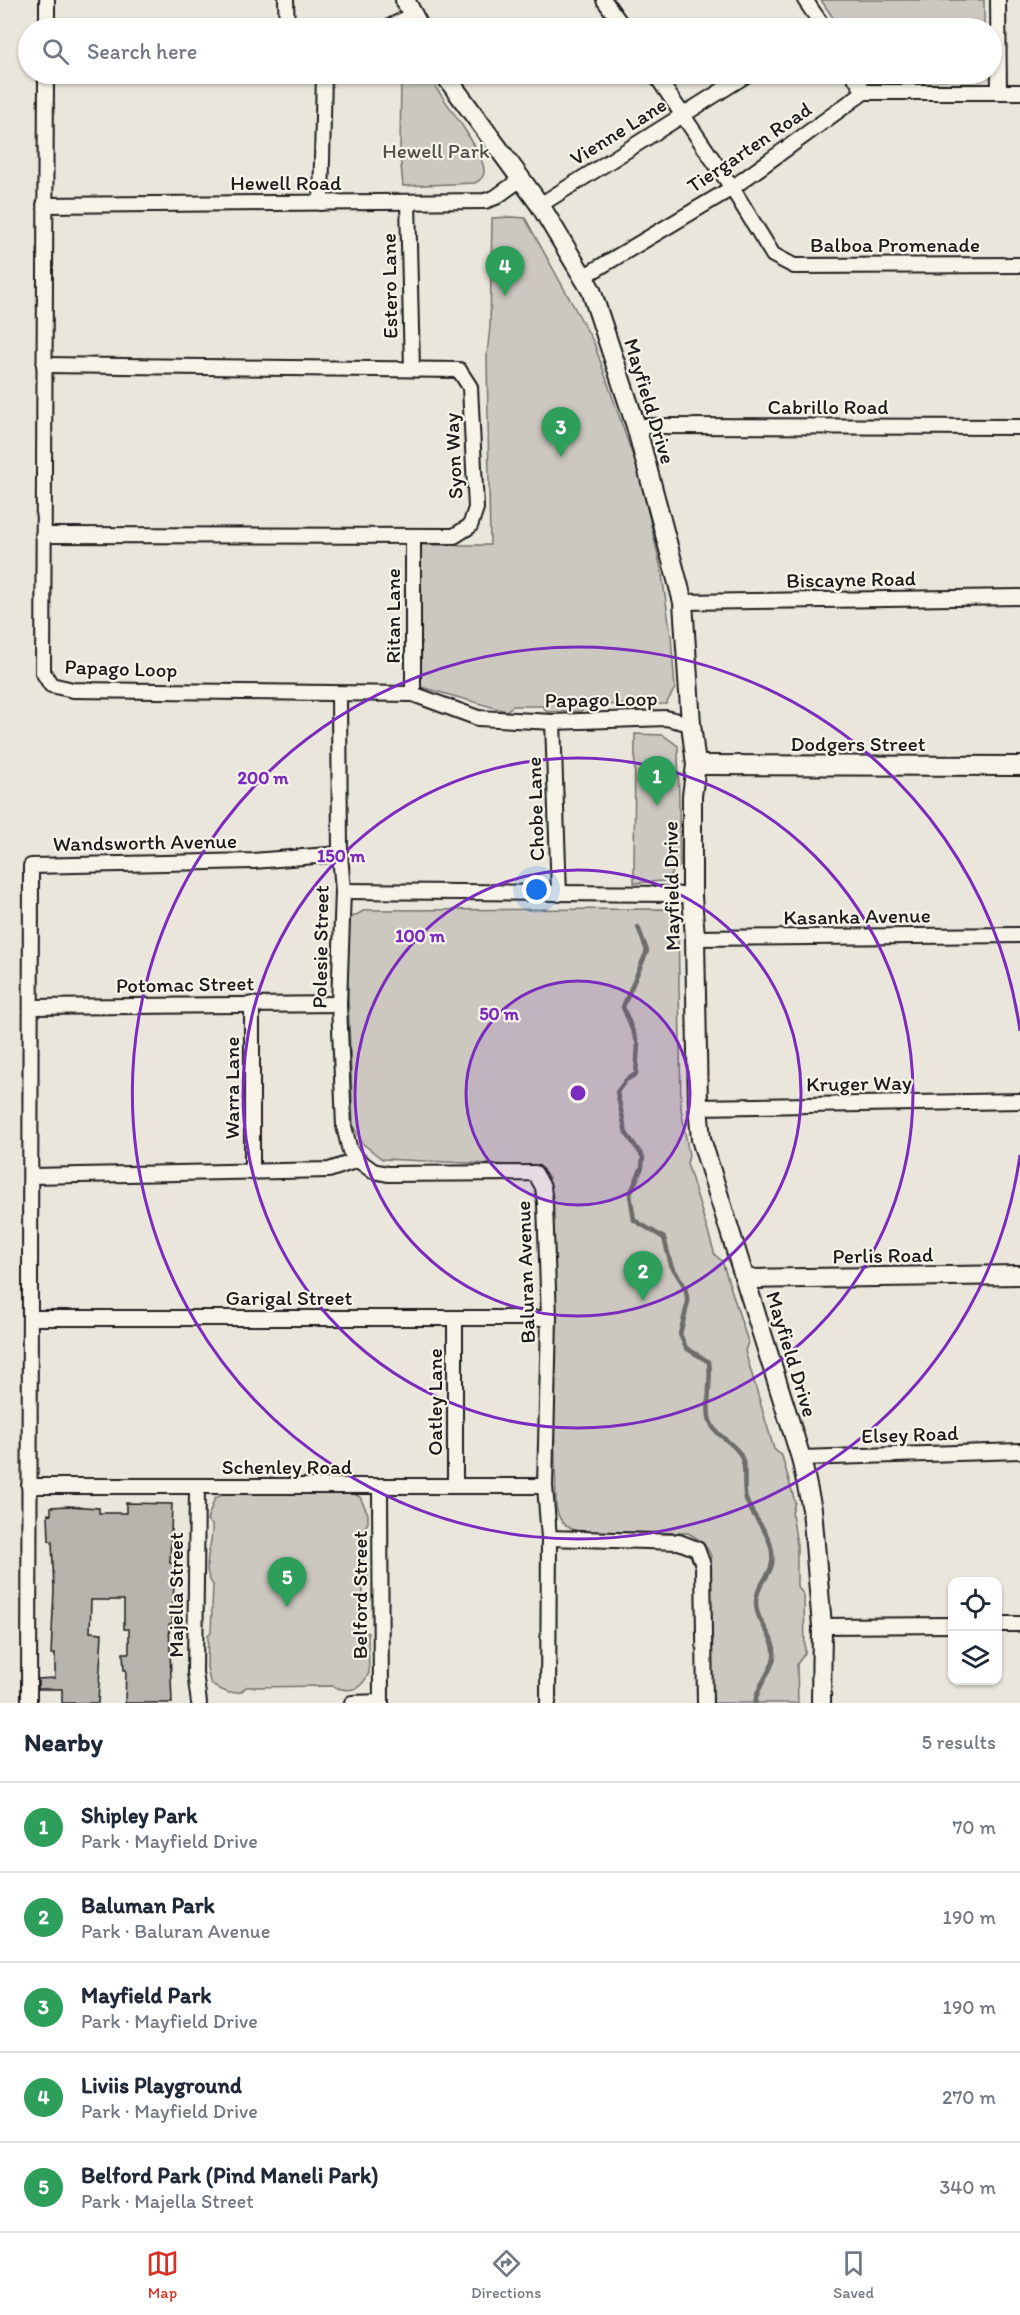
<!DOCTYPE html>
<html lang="en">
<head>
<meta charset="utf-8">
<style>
	body { margin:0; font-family:Itim,sans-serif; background:#f6f6f7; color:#1f2937 }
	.controls { position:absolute; right:18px; bottom:18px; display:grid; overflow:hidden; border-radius:12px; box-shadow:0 2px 4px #0004 }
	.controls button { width:54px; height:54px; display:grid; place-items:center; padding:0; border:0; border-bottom:2px solid #e0e1e3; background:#fff; color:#1f2937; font:30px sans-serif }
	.you { position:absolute; left:537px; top:890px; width:21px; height:21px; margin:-15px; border:4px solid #fff; border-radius:50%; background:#1a73e8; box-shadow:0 0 0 9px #1a73e833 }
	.badge { display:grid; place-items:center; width:39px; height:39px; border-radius:50%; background:#d93025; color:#fff; font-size:20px; font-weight:700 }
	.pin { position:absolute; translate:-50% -50px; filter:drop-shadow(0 2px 3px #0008) }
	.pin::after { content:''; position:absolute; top:32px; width:21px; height:18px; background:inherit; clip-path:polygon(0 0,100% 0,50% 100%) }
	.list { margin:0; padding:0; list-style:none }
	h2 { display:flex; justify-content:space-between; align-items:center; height:78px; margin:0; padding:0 24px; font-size:26px }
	h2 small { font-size:20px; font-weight:400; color:#747a83 }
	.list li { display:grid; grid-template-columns:39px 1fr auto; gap:18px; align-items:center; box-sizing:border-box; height:90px; padding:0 24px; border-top:2px solid #e0e1e3 }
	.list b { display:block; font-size:22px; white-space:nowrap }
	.list p { margin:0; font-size:20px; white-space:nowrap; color:#747a83 }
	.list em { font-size:20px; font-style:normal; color:#747a83 }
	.icon { flex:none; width:33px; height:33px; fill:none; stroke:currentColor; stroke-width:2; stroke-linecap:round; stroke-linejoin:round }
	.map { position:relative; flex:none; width:1020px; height:1703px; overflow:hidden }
	.search { position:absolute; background:#fff; box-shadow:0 2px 4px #0004; left:18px; right:18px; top:18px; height:66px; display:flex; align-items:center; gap:15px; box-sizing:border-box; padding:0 21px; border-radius:33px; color:#747a83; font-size:22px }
	.sheet { height:528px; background:#fff }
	nav { display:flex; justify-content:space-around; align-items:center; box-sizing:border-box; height:84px; border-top:2px solid #e0e1e3; background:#fff; font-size:16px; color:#747a83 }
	nav a { display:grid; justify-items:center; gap:3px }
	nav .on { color:#d93025 }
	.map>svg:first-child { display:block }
</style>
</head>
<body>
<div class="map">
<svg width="1020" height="1703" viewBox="0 0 1020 1703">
	<rect width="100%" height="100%" fill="#eae6dc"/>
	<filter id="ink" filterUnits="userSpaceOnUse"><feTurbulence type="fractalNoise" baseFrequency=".0167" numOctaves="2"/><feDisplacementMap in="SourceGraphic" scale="12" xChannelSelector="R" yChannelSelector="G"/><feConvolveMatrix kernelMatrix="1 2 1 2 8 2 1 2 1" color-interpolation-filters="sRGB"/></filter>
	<g filter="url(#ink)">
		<g fill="#ccc8c0" stroke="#74726e" stroke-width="1.5">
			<polygon points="821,0 984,0 984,28 840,28"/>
			<path d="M401 74H426C438 91 486 154 484 172 484 178 479 181 475 183L403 186 400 155Z"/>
			<polygon points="869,74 978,74 966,79 885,81"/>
			<polygon points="512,217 525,218 594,343 640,477 661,568 671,636 675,688 666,704 587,705 581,711 547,712 543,706 513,706 506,711 421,687 421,545 490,545 487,355 490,327 492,218"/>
			<polygon points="635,734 663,735 678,746 680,866 664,881 634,883"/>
			<path d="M666 909 678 921 681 1108 689 1156 687 1163 715 1255 722 1261 748 1342 745 1351 774 1449 782 1456 795 1502 792 1513 797 1545V1586L804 1595 805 1653 797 1664 798 1703H712L711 1556C706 1544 699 1539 688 1533L578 1531C564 1527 559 1521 556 1507L549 1177 536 1166 382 1159 362 1143 353 1126 345 921 365 910Z"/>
			<path d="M352 1493 360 1497 368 1514V1523L363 1529V1561L368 1567V1578L363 1584V1629L368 1633 369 1673C361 1691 349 1693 332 1686L246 1687 241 1692 229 1693 215 1687 210 1682 207 1667 208 1635 211 1632 213 1585C199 1567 214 1546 212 1525L207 1520 215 1498 225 1494Z"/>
		</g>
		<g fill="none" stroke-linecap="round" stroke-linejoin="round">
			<path stroke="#6d6c68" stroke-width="4.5" d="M638 927 647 951 623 1007 638 1044 636 1074 626 1080 617 1092 626 1133 643 1157 642 1167 630 1194 634 1220 664 1238 671 1265 685 1287 688 1302 680 1334 686 1348 709 1362C712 1380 705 1405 710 1421 715 1436 732 1441 740 1454 748 1467 742 1485 746 1499 751 1515 765 1527 770 1543 780 1575 757 1578 756 1602 755 1623 777 1636 774 1657 772 1672 757 1685 755 1703"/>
		</g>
		<polygon fill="#b6b4ac" stroke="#1c1c1c" stroke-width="1.5" points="126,1503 172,1504 170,1563 175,1563 172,1624 169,1624 172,1703 125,1703 126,1670 124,1670 123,1653 129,1653 129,1629 124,1629 124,1600 91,1600 90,1632 102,1633 98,1703 62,1703 62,1689 38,1689 38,1679 55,1678 55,1654 51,1654 54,1590 52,1541 49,1541 48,1514 51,1515 51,1507 68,1506 99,1508 99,1513 126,1513"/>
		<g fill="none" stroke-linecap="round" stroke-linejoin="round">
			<defs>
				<g id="minor">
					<polyline points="286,0 287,28"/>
					<polyline points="604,0 624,28"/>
					<polyline points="805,0 824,28"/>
					<polyline points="998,0 999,92"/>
					<polyline points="47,28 47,0"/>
					<polyline points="387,28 413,15"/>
					<polyline points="46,74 43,672 51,685 73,690 413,694 478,718 553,722 666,718 691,724"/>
					<polyline points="655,74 732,188 773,255 794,266 1020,265"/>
					<polyline points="853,74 864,92"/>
					<polyline points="408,202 412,369"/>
					<polyline points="321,203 324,74"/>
					<polyline points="44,205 485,201 496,197 521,179"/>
					<polyline points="540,205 748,74"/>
					<polyline points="583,277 732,188 864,92 1020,92"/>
					<polyline points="636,426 1020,427"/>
					<polyline points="43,535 454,536 470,526 476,508 470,387 459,370 44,365"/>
					<polyline points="413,537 413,694"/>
					<polyline points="683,602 1020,597"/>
					<polyline points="339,694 340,854 343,891 339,1004 344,1126 350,1151 358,1160"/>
					<polyline points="553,722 559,894"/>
					<polyline points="343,891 670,894 692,896"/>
					<polyline points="695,938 1020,935"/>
					<polyline points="252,1004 252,1172"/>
					<polyline points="31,1007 339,1004"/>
					<polyline points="698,1107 1020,1101"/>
					<polyline points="31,1176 329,1170 358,1160 373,1171 388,1174 535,1173 543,1187 545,1203 549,1318 545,1486 549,1538 548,1703"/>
					<polyline points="30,1318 549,1318"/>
					<polyline points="801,1458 1020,1451"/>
					<polyline points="29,1486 545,1486"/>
					<polyline points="380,1486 381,1703"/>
					<polyline points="455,1486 455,1318"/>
					<polyline points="197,1487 195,1672 199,1703"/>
					<polyline points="549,1538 679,1542 697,1549 703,1565 705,1703"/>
					<polyline points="998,1624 1020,1624"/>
					<polyline points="822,1626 952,1625"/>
					<polyline points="29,1703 31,866 253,861 340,854"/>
					<polyline points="352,1703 381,1702"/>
				</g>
				<g id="tertiary">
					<polyline points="405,0 420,28"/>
					<polyline points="444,74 540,205 591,290 636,426 683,602 691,724 696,765 692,796 692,896 695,938 698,1107 701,1139 801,1458 812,1509 822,1626 821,1703"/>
					<polyline points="696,765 1020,766"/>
					<polyline points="746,1279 1020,1275"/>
				</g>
			</defs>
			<use href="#minor" stroke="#1c1c1c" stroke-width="18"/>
			<use href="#tertiary" stroke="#1c1c1c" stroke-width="22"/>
			<use href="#minor" stroke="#f7f3e8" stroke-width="14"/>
			<use href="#tertiary" stroke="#f7f3e8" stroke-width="18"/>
		</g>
	</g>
	<circle cx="578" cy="1093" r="112" fill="#7b2cbf" fill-opacity=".12"/>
	<g fill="none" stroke="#7b2cbf" stroke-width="3">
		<circle cx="578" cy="1093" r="112"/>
		<circle cx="578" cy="1093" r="223"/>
		<circle cx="578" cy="1093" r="335"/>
		<path d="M1020 1155A446 446 0 1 1 1020 1031"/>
	</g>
	<g text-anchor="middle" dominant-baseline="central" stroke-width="4.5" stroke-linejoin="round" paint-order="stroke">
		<g font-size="21" fill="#1c1c1c" stroke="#f7f3e8">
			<text transform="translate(618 131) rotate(-32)">Vienne Lane</text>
			<text transform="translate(749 147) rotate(-34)">Tiergarten Road</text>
			<text x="286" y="182">Hewell Road</text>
			<text x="895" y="244">Balboa Promenade</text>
			<text transform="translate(389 286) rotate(-91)">Estero Lane</text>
			<text transform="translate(650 401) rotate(73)">Mayfield Drive</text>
			<text x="828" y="406">Cabrillo Road</text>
			<text transform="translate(453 456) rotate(-93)">Syon Way</text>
			<text transform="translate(851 579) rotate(-1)">Biscayne Road</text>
			<text transform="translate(392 616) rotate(-90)">Ritan Lane</text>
			<text transform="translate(121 668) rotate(2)">Papago Loop</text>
			<text transform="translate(601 699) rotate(-1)">Papago Loop</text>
			<text x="858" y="743">Dodgers Street</text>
			<text transform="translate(535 809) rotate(-92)">Chobe Lane</text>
			<text transform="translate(145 842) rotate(-1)">Wandsworth Avenue</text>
			<text transform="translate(671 886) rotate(-91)">Mayfield Drive</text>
			<text transform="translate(857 916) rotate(-1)">Kasanka Avenue</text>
			<text transform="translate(320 947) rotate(-89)">Polesie Street</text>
			<text transform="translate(185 984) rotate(-1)">Potomac Street</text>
			<text transform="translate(859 1083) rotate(-1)">Kruger Way</text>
			<text transform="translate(231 1088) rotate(-90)">Warra Lane</text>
			<text transform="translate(883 1255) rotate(-1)">Perlis Road</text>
			<text transform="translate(525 1272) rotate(-92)">Baluran Avenue</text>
			<text x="289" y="1297">Garigal Street</text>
			<text transform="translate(792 1354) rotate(73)">Mayfield Drive</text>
			<text transform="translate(434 1402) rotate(-90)">Oatley Lane</text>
			<text transform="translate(910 1434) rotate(-2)">Elsey Road</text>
			<text x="287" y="1466">Schenley Road</text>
			<text transform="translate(175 1595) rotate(-90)">Majella Street</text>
			<text transform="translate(359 1595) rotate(-90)">Belford Street</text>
		</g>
		<g font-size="21" fill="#51504d" stroke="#f7f3e8">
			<text x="436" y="150">Hewell Park</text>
		</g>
	</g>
	<circle cx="578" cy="1093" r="9" fill="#7b2cbf" stroke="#f7f3e8" stroke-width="3"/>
	<g font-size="18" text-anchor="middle" font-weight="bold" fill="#7b2cbf" stroke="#f7f3e8" stroke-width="4.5" stroke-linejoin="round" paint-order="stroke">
		<text x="263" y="784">200 m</text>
		<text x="341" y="862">150 m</text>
		<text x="420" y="942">100 m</text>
		<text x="499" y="1020">50 m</text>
	</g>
</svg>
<div class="controls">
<button><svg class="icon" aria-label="locate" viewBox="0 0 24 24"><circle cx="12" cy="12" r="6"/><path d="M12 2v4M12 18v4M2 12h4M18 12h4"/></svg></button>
<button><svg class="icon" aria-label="layers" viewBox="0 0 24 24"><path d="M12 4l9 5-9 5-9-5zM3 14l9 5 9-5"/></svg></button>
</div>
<div class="you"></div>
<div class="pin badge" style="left:657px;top:806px;background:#2e9e5b">1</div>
<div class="pin badge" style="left:643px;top:1301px;background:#2e9e5b">2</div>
<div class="pin badge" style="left:561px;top:457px;background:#2e9e5b">3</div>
<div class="pin badge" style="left:505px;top:296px;background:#2e9e5b">4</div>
<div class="pin badge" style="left:287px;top:1607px;background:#2e9e5b">5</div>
<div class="search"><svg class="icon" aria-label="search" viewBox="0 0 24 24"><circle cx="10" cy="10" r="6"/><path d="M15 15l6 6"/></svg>Search here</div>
</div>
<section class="sheet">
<h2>Nearby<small>5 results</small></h2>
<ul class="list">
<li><span class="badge" style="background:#2e9e5b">1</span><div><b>Shipley Park</b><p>Park · Mayfield Drive</p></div><em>70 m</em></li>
<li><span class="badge" style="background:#2e9e5b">2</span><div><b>Baluman Park</b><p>Park · Baluran Avenue</p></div><em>190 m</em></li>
<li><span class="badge" style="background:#2e9e5b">3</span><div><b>Mayfield Park</b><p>Park · Mayfield Drive</p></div><em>190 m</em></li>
<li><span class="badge" style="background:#2e9e5b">4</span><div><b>Liviis Playground</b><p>Park · Mayfield Drive</p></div><em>270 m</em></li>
<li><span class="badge" style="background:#2e9e5b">5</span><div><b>Belford Park (Pind Maneli Park)</b><p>Park · Majella Street</p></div><em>340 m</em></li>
</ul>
</section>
<nav>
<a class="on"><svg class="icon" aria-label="map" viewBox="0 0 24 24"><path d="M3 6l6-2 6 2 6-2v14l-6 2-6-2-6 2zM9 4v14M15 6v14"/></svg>Map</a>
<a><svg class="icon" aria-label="directions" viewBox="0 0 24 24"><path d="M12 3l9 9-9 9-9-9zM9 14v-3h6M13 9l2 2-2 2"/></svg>Directions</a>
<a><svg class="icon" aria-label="saved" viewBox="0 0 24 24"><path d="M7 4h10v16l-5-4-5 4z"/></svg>Saved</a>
</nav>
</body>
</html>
